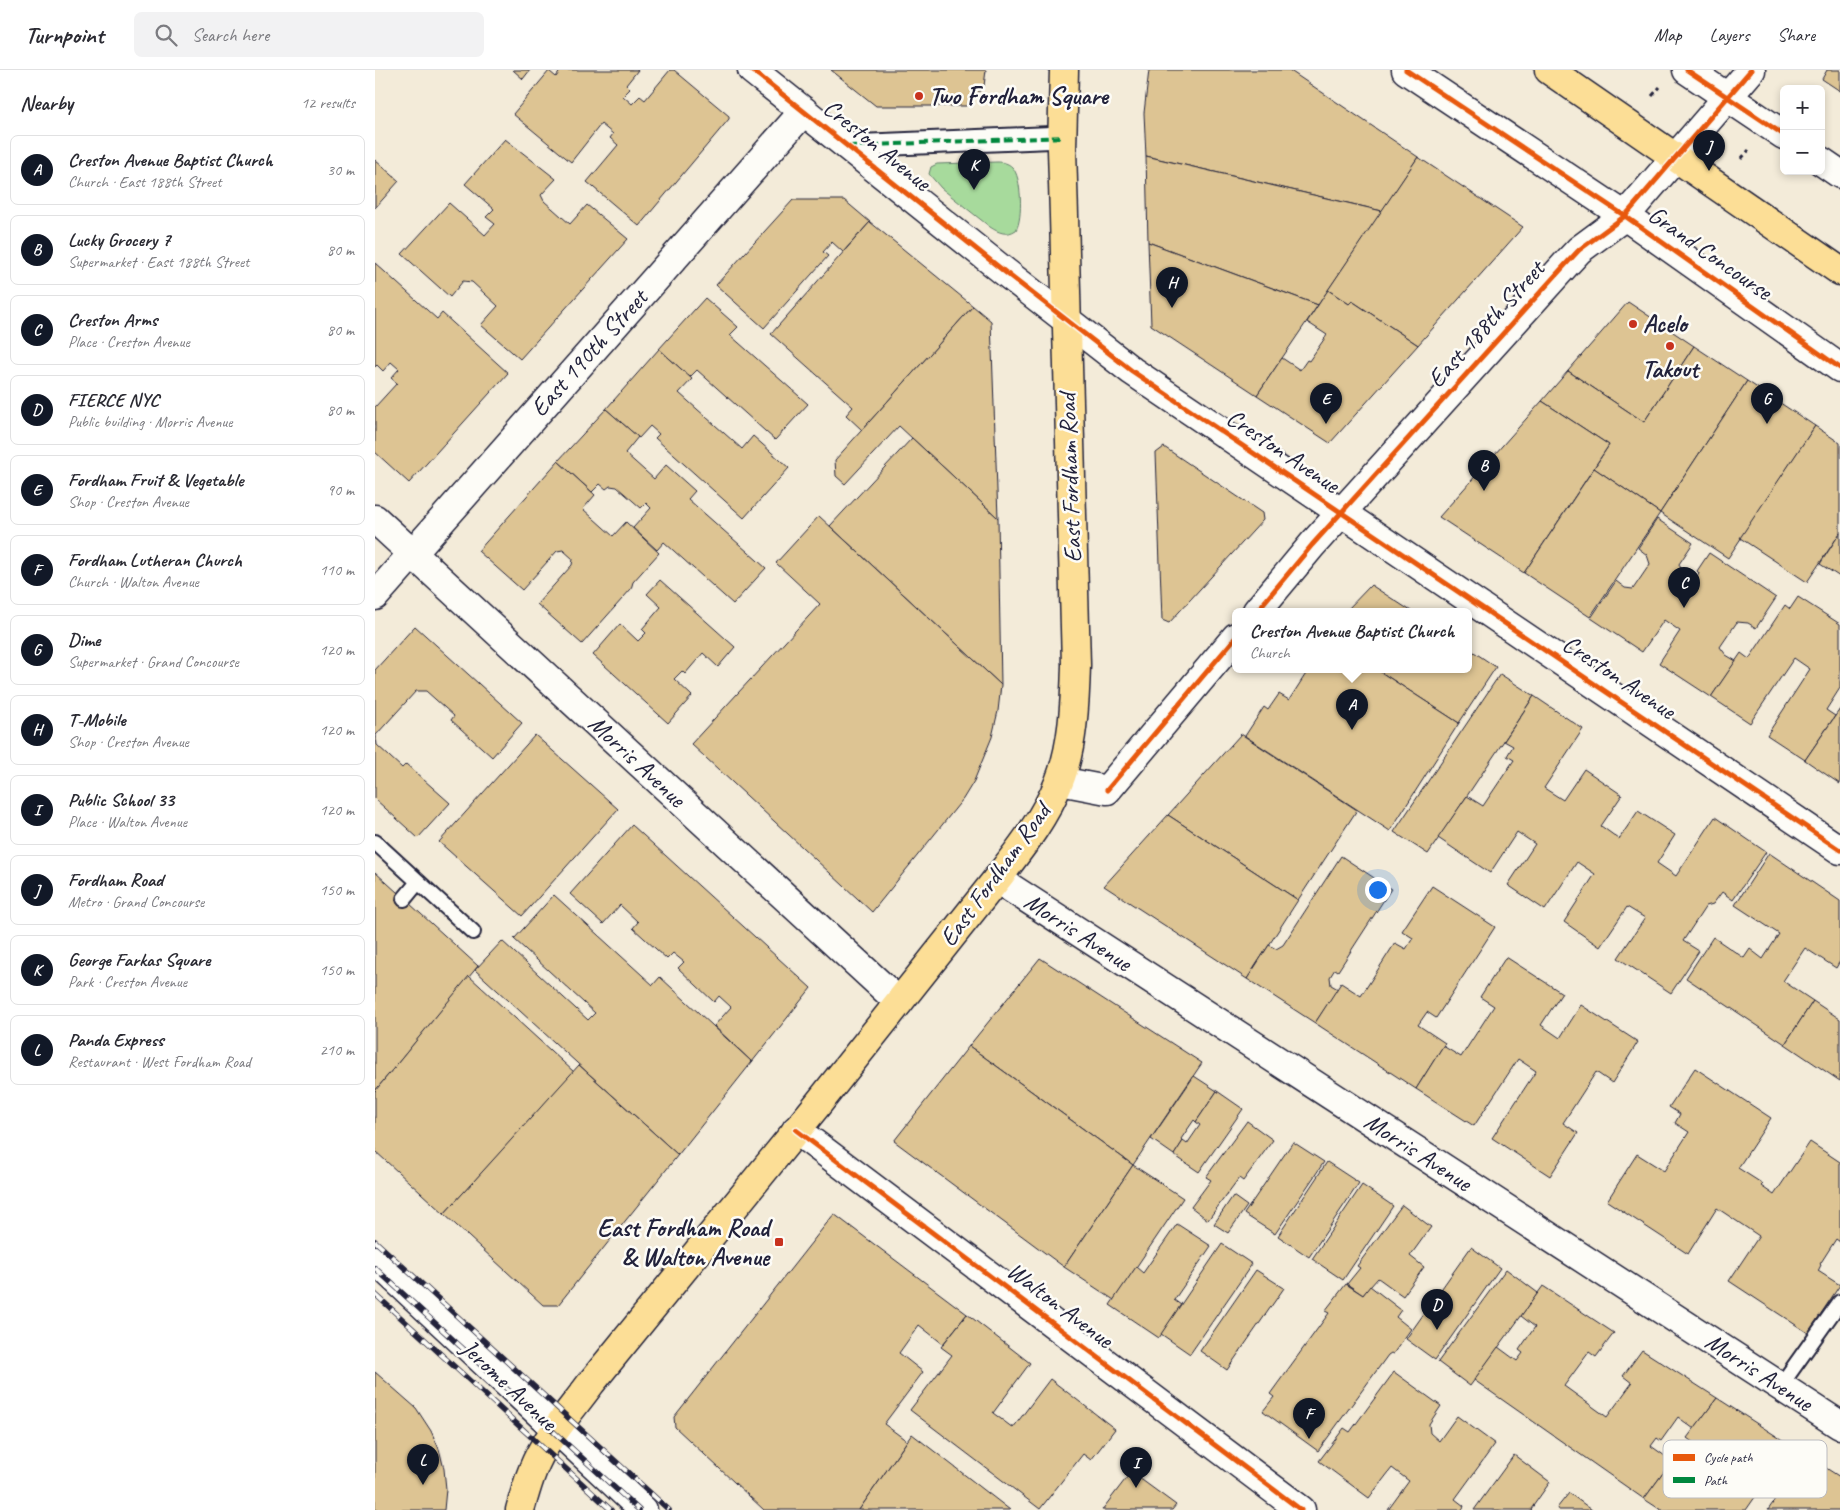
<!DOCTYPE html>
<html lang="en">
<head>
<meta charset="utf-8">
<style>
	body { margin:0; font-family:Caveat,sans-serif; background:#f2f2f3; color:#2b2b33 }
	.controls { position:absolute; right:15px; top:15px; display:grid; overflow:hidden; border-radius:8px; box-shadow:0 2px 8px #0003 }
	.controls button { width:45px; height:45px; display:grid; place-items:center; padding:0; border:0; border-bottom:1px solid #e1e1e2; background:#fff; color:#2b2b33; font:25px sans-serif }
	.you { position:absolute; left:1002px; top:819px; width:18px; height:18px; margin:-12px; border:4px solid #fff; border-radius:50%; background:#1a73e8; box-shadow:0 0 0 8px #1a73e833 }
	.badge { display:grid; place-items:center; width:32px; height:32px; border-radius:50%; background:#111827; color:#fff; font-size:16px; font-weight:700 }
	.pin { position:absolute; translate:-50% -41px; filter:drop-shadow(0 1px 2px #0008) }
	.pin::after { content:''; position:absolute; top:26px; width:18px; height:15px; background:inherit; clip-path:polygon(0 0,100% 0,50% 100%) }
	.popup { position:absolute; left:857px; top:538px; width:240px; height:65px; box-sizing:border-box; display:grid; place-content:center; border-radius:8px; background:#fff; filter:drop-shadow(0 1px 4px #0005); font-size:16px; white-space:nowrap; color:#7c7c81 }
	.popup b { font-size:19px; color:#2b2b33 }
	.popup::after { content:''; position:absolute; left:50%; top:100%; margin-left:-10px; border:10px solid transparent; border-top-color:#fff }
	.list { margin:0; padding:0; list-style:none }
	h2 { display:flex; justify-content:space-between; align-items:center; height:65px; margin:0; padding:0 20px; font-size:21px }
	h2 small { font-size:16px; font-weight:400; color:#7c7c81 }
	.list li { display:grid; grid-template-columns:32px 1fr auto; gap:15px; align-items:center; box-sizing:border-box; height:70px; margin:0 10px 10px; padding:0 10px; border:1px solid #e1e1e2; border-radius:8px }
	.list b { display:block; font-size:19px; white-space:nowrap }
	.list p { margin:0; font-size:16px; white-space:nowrap; color:#7c7c81 }
	.list em { font-size:16px; font-style:normal; color:#7c7c81 }
	.icon { flex:none; width:28px; height:28px; fill:none; stroke:currentColor; stroke-width:2; stroke-linecap:round; stroke-linejoin:round }
	.map { position:relative; flex:none; width:1465px; height:1440px; overflow:hidden }
	header { display:flex; align-items:center; gap:30px; box-sizing:border-box; height:70px; padding:0 25px; background:#fff; border-bottom:1px solid #e1e1e2 }
	header strong { font-size:24px }
	nav { display:flex; gap:28px; margin-inline-start:auto; font-size:18px }
	.search { width:350px; height:45px; background:#f2f2f3; display:flex; align-items:center; gap:12px; box-sizing:border-box; padding:0 18px; border-radius:8px; color:#7c7c81; font-size:19px }
	main { display:flex }
	aside { flex:1; background:#fff }
	.map>svg:first-child { display:block }
</style>
</head>
<body>
<header>
<strong>Turnpoint</strong>
<div class="search"><svg class="icon" aria-label="search" viewBox="0 0 24 24"><circle cx="10" cy="10" r="6"/><path d="M15 15l6 6"/></svg>Search here</div>
<nav><a>Map</a><a>Layers</a><a>Share</a></nav>
</header>
<main>
<aside>
<h2>Nearby<small>12 results</small></h2>
<ul class="list">
<li><span class="badge">A</span><div><b>Creston Avenue Baptist Church</b><p>Church · East 188th Street</p></div><em>30 m</em></li>
<li><span class="badge">B</span><div><b>Lucky Grocery 7</b><p>Supermarket · East 188th Street</p></div><em>80 m</em></li>
<li><span class="badge">C</span><div><b>Creston Arms</b><p>Place · Creston Avenue</p></div><em>80 m</em></li>
<li><span class="badge">D</span><div><b>FIERCE NYC</b><p>Public building · Morris Avenue</p></div><em>80 m</em></li>
<li><span class="badge">E</span><div><b>Fordham Fruit &amp; Vegetable</b><p>Shop · Creston Avenue</p></div><em>90 m</em></li>
<li><span class="badge">F</span><div><b>Fordham Lutheran Church</b><p>Church · Walton Avenue</p></div><em>110 m</em></li>
<li><span class="badge">G</span><div><b>Dime</b><p>Supermarket · Grand Concourse</p></div><em>120 m</em></li>
<li><span class="badge">H</span><div><b>T-Mobile</b><p>Shop · Creston Avenue</p></div><em>120 m</em></li>
<li><span class="badge">I</span><div><b>Public School 33</b><p>Place · Walton Avenue</p></div><em>120 m</em></li>
<li><span class="badge">J</span><div><b>Fordham Road</b><p>Metro · Grand Concourse</p></div><em>150 m</em></li>
<li><span class="badge">K</span><div><b>George Farkas Square</b><p>Park · Creston Avenue</p></div><em>150 m</em></li>
<li><span class="badge">L</span><div><b>Panda Express</b><p>Restaurant · West Fordham Road</p></div><em>210 m</em></li>
</ul>
</aside>
<div class="map">
<svg width="1465" height="1440" viewBox="0 0 1465 1440">
	<rect width="100%" height="100%" fill="#f3ebd9"/>
	<filter id="ink" filterUnits="userSpaceOnUse"><feTurbulence type="fractalNoise" baseFrequency=".02" numOctaves="2"/><feDisplacementMap in="SourceGraphic" scale="10" xChannelSelector="R" yChannelSelector="G"/><feConvolveMatrix kernelMatrix="1 2 1 2 8 2 1 2 1" color-interpolation-filters="sRGB"/></filter>
	<g filter="url(#ink)">
		<path fill="#a7da9c" stroke="#647e6c" d="M622 92C628 92 633 93 637 97 647 106 648 149 641 160 632 166 624 163 615 157L566 118 554 104 556 97 562 94Z"/>
		<g fill="#ddc493" stroke="#22223b">
			<polygon points="138,0 155,0 148,9"/>
			<polygon points="186,0 263,0 251,15 255,19 248,26 257,34 265,26 270,30 295,0 299,0 354,46 354,49 264,156 212,112 243,75 235,68 238,64 226,54 196,92 138,44 174,1 181,7"/>
			<polygon points="456,0 611,0 609,16 591,36 501,36"/>
			<polygon points="774,0 914,0 1043,87 1007,141 771,86 769,43"/>
			<polygon points="1452,0 1465,0 1465,21 1447,9"/>
			<polygon points="130,69 181,109 166,125 169,131 195,154 212,135 253,169 145,289 106,255 123,236 97,212 88,211 75,227 27,184 74,133 110,165 120,154 111,147 119,139 90,114"/>
			<polygon points="771,86 1007,141 943,235 773,172"/>
			<polygon points="1043,87 1148,157 1043,275 977,231 974,234 953,220"/>
			<polygon points="0,90 24,111 0,138"/>
			<polygon points="418,130 469,130 495,152 468,182 457,172 448,182 453,186 389,258 341,215"/>
			<polygon points="495,152 598,236 487,360 471,345 478,337 396,264"/>
			<polygon points="773,172 943,235 882,325 776,255"/>
			<polygon points="0,193 62,249 67,243 133,303 34,413 0,382 0,337 22,313 16,308 24,299 16,292 8,301 2,295 0,297"/>
			<polygon points="953,220 974,234 977,231 1043,275 955,373 882,325 907,288 925,300 932,290 934,291 952,265 932,252"/>
			<polygon points="330,228 363,257 355,265 433,334 400,370 322,300 315,307 284,279"/>
			<polygon points="1253,232 1319,276 1269,352 1193,301"/>
			<polygon points="598,236 616,251 623,448 524,356 470,414 461,406 460,390"/>
			<polygon points="1319,276 1372,311 1285,443 1219,398 1234,375 1167,331 1193,301 1269,352"/>
			<polygon points="284,279 317,309 304,323 367,379 378,366 414,398 369,448 280,368 284,364 275,356 264,368 231,339"/>
			<polygon points="1372,311 1440,356 1353,488 1285,443"/>
			<polygon points="1167,331 1234,375 1149,503 1064,447"/>
			<polygon points="231,339 263,367 250,383 279,409 291,395 320,421 313,429 391,498 358,534 289,472 282,480 258,458 276,438 271,433 266,438 242,417 235,416 231,419 225,414 217,422 183,391"/>
			<polygon points="1440,356 1465,373 1465,463 1432,512 1365,468"/>
			<polygon points="537,368 623,448 626,615 455,456"/>
			<polygon points="789,377 887,443 888,450 794,553 787,550 781,383"/>
			<polygon points="183,391 220,425 208,439 238,466 251,452 284,483 258,512 256,519 207,574 162,534 197,495 198,489 188,480 182,481 147,520 103,481"/>
			<polygon points="1219,398 1285,443 1215,547 1149,503"/>
			<polygon points="444,446 626,615 623,641 617,667 599,711 588,729 497,842 316,674 445,534 401,493"/>
			<polygon points="1282,449 1318,473 1304,494 1308,504 1320,513 1324,503 1322,501 1334,483 1401,528 1381,558 1373,553 1362,552 1345,577 1351,585 1361,591 1336,627 1284,593 1305,561 1289,550 1267,582 1216,548 1241,511 1250,518 1258,519 1275,494 1272,485 1263,478"/>
			<polygon points="1465,463 1465,507 1445,494"/>
			<polygon points="285,510 360,577 343,597 328,583 310,604 307,601 299,609 317,626 293,653 218,585 245,554 263,571 271,563 267,559 286,537 272,524"/>
			<polygon points="996,515 1036,541 971,541"/>
			<polygon points="1423,527 1465,554 1465,618 1451,640 1460,646 1430,690 1392,665 1435,599 1419,588 1375,653 1336,627 1366,583 1374,589 1410,535 1415,539"/>
			<polygon points="40,556 147,653 117,687 76,650 79,646 51,621 41,621 1,665 2,675 27,698 31,694 75,733 43,768 0,729 0,600"/>
			<polygon points="1093,578 1121,597 1084,653 1001,599 1093,599"/>
			<polygon points="934,599 1001,599 1084,653 1015,761 870,666 889,637 893,640 904,624 914,630"/>
			<polygon points="1125,604 1159,626 1053,784 1019,762"/>
			<polygon points="1159,626 1208,659 1169,718 1188,730 1209,699 1247,725 1226,756 1244,769 1263,741 1300,765 1282,793 1301,806 1340,747 1391,782 1358,830 1347,822 1338,834 1331,836 1308,871 1324,881 1296,923 1243,888 1270,848 1252,837 1225,877 1189,852 1220,804 1202,792 1170,840 1133,815 1160,774 1142,762 1115,803 1063,768 1092,726 1108,736 1139,690 1132,686 1138,676 1129,671"/>
			<polygon points="1465,639 1465,714 1430,690"/>
			<polygon points="866,664 982,740 923,830 793,745"/>
			<polygon points="160,665 243,739 147,846 64,772"/>
			<polygon points="793,745 923,830 872,909 729,816"/>
			<polygon points="257,755 436,918 377,992 339,956 356,937 344,926 339,932 303,898 309,892 298,883 292,889 258,858 263,852 245,835 228,854 195,824"/>
			<polygon points="1394,783 1465,831 1465,891 1461,898 1430,878 1408,911 1438,931 1410,974 1311,908 1338,867 1369,888 1375,879 1388,889 1404,864 1360,835"/>
			<polygon points="966,786 1016,819 963,901 960,899 955,907 956,915 963,919 940,953 872,909 894,875 901,879 908,875"/>
			<polygon points="0,802 103,896 0,1021"/>
			<polygon points="1057,816 1120,857 1061,948 1052,942 1043,955 1070,973 1041,1019 940,953 966,913 986,926 1020,873 1031,879 1038,868 1027,861"/>
			<polygon points="179,825 278,915 285,907 377,992 303,1085 100,900 127,871 213,950 220,943 139,869"/>
			<polygon points="1131,887 1187,923 1166,955 1185,968 1206,935 1263,972 1237,1013 1221,1002 1188,1053 1203,1063 1175,1106 1117,1068 1161,1001 1143,989 1099,1056 1041,1019 1068,976 1086,987 1119,936 1105,927"/>
			<polygon points="665,888 827,993 758,1095 594,976"/>
			<polygon points="94,906 199,1002 69,1144 0,1081 0,1021"/>
			<polygon points="1438,931 1465,949 1465,1011 1410,974"/>
			<polygon points="594,976 758,1095 689,1197 519,1071"/>
			<polygon points="204,995 303,1085 183,1235 168,1235 69,1144"/>
			<polygon points="1320,998 1396,1048 1363,1098 1388,1114 1386,1116 1399,1125 1435,1072 1465,1092 1465,1172 1461,1169 1445,1194 1446,1195 1443,1201 1465,1215 1433,1263 1354,1211 1384,1166 1342,1138 1313,1184 1232,1131 1262,1084 1289,1101 1314,1062 1300,1053 1305,1044 1294,1037"/>
			<polygon points="819,1006 842,1021 821,1052 819,1050 806,1069 808,1071 799,1085 776,1069"/>
			<polygon points="842,1021 868,1039 824,1102 799,1085 808,1071 812,1074 825,1055 821,1052"/>
			<polygon points="872,1051 898,1070 868,1111 864,1108 833,1150 816,1137 836,1110 831,1107"/>
			<polygon points="918,1072 949,1092 900,1164 869,1144"/>
			<polygon points="952,1092 984,1113 934,1187 903,1166"/>
			<polygon points="758,1095 808,1128 739,1230 689,1197"/>
			<polygon points="987,1115 1018,1136 968,1210 937,1189"/>
			<polygon points="858,1126 872,1136 853,1163 839,1154"/>
			<polygon points="1027,1135 1056,1157 1035,1186 1049,1197 1028,1226 1003,1208 988,1225 972,1214 985,1198 982,1196"/>
			<polygon points="459,1144 592,1244 568,1274 544,1255 524,1283 548,1302 509,1354 532,1371 484,1440 389,1440 300,1357 299,1347"/>
			<polygon points="802,1154 836,1176 799,1230 806,1235 784,1268 735,1235 761,1197 768,1203"/>
			<polygon points="847,1174 877,1194 815,1284 786,1264"/>
			<polygon points="1096,1177 1125,1198 1060,1290 1031,1269"/>
			<polygon points="1131,1199 1163,1223 1095,1316 1063,1292"/>
			<polygon points="881,1200 909,1218 852,1300 825,1281"/>
			<polygon points="971,1214 988,1225 995,1216 1026,1240 1021,1247 1036,1259 1018,1284 1016,1283 1013,1285 943,1381 888,1341 899,1327 895,1324 954,1243 950,1241"/>
			<polygon points="1168,1216 1239,1263 1221,1287 1214,1282 1189,1316 1232,1347 1257,1313 1248,1306 1267,1280 1342,1328 1319,1359 1303,1347 1286,1371 1282,1368 1276,1376 1297,1391 1269,1429 1099,1310 1123,1277 1142,1291 1148,1283 1144,1280 1160,1257 1146,1246"/>
			<polygon points="592,1244 655,1293 618,1343 638,1358 675,1309 740,1359 716,1390 708,1384 665,1439 535,1340 577,1285 566,1277"/>
			<polygon points="0,1302 41,1338 56,1361 64,1379 69,1399 71,1419 69,1440 0,1440"/>
			<polygon points="1019,1302 1066,1336 1054,1354 1055,1363 1064,1371 1082,1346 1120,1374 1080,1429 1089,1436 1087,1440 1013,1440 1034,1411 1017,1398 994,1428 944,1391 969,1358 975,1362"/>
			<polygon points="1342,1328 1465,1407 1465,1440 1393,1440 1400,1430 1385,1420 1371,1440 1286,1440 1269,1429 1291,1399 1301,1406 1312,1407 1331,1382 1312,1368"/>
			<polygon points="537,1364 635,1440 484,1440"/>
			<polygon points="1139,1385 1175,1412 1156,1439 1157,1440 1099,1440"/>
			<polygon points="756,1402 801,1435 797,1440 727,1440"/>
			<polygon points="1194,1423 1217,1440 1183,1440 1182,1438"/>
		</g>
		<g fill="none" stroke-linecap="round" stroke-linejoin="round">
			<defs>
				<g id="service">
					<polyline points="0,772 98,862"/>
					<polyline points="29,829 43,812"/>
					<polyline points="1406,1315 1465,1232"/>
				</g>
				<polyline id="pedestrian" points="473,76 688,67"/>
				<g id="minor">
					<polyline points="377,0 630,202 757,301 1465,780"/>
					<polyline points="0,449 524,932"/>
					<polyline points="0,526 429,41"/>
					<polyline points="882,541 937,475 1190,195 1204,180 1250,146 1376,0"/>
					<polyline points="685,711 732,720 861,567"/>
					<polyline points="622,809 1465,1355"/>
					<polyline points="421,1060 926,1440"/>
				</g>
				<g id="tertiary">
					<polyline points="1031,0 1250,146 1465,298"/>
					<polyline points="1312,0 1409,65"/>
					<polyline points="1446,91 1465,104"/>
				</g>
				<polyline id="secondary" points="0,1190 268,1440"/>
				<g id="primary">
					<polyline points="1174,0 1465,201"/>
					<path d="M145 1440C151 1419 157 1397 168 1379 182 1355 200 1335 216 1313L443 1034 622 809C645 779 670 748 684 712 698 677 700 633 701 595L689 146 687 79 689 0"/>
				</g>
			</defs>
			<use href="#service" stroke="#22223b" stroke-width="18"/>
			<use href="#pedestrian" stroke="#22223b" stroke-width="25"/>
			<use href="#minor" stroke="#22223b" stroke-width="31"/>
			<use href="#tertiary" stroke="#22223b" stroke-width="31"/>
			<use href="#secondary" stroke="#22223b" stroke-width="31"/>
			<use href="#primary" stroke="#22223b" stroke-width="31"/>
			<g stroke="#22223b" stroke-width="3" stroke-dasharray="5 4" stroke-linecap="butt">
				<polyline points="1277,26 1285,17"/>
				<polyline points="1366,89 1374,80"/>
			</g>
			<use href="#service" stroke="#fdfcf7" stroke-width="14"/>
			<use href="#pedestrian" stroke="#fdfcf7" stroke-width="21"/>
			<use href="#minor" stroke="#fdfcf7" stroke-width="28"/>
			<use href="#tertiary" stroke="#fdfcf7" stroke-width="28"/>
			<use href="#secondary" stroke="#fdfcf7" stroke-width="28"/>
			<use href="#primary" stroke="#fcde96" stroke-width="28"/>
			<defs>
				<g id="rail">
					<polyline points="0,1171 294,1440"/>
					<polyline points="0,1198 264,1440"/>
					<polyline points="0,1224 236,1440"/>
				</g>
			</defs>
			<use href="#rail" stroke="#22223b" stroke-width="5.5"/>
			<use href="#rail" stroke="#fdfcf7" stroke-width="4" stroke-dasharray="11" stroke-linecap="butt"/>
			<polyline stroke="#00873e" stroke-width="4" stroke-dasharray="8 4" stroke-linecap="butt" points="473,76 688,67"/>
			<defs>
				<g id="cycleway">
					<polyline points="377,0 630,202 757,301 1465,780"/>
					<polyline points="1031,0 1250,146 1465,298"/>
					<polyline points="1312,0 1409,65"/>
					<polyline points="882,541 937,475 1190,195 1204,180 1250,146 1376,0"/>
					<polyline points="732,720 861,567"/>
					<polyline points="421,1060 926,1440"/>
				</g>
			</defs>
			<use href="#cycleway" stroke="#fdfcf7" stroke-width="8"/>
			<use href="#cycleway" stroke="#e8590c" stroke-width="5"/>
		</g>
	</g>
	<g fill="#c8321e" stroke="#fdfcf7" stroke-width="2">
		<circle cx="544" cy="26" r="5"/>
		<circle cx="1258" cy="254" r="5"/>
		<circle cx="1295" cy="276" r="5"/>
		<rect x="399" y="1167" width="10" height="10" rx="2.5"/>
	</g>
	<g text-anchor="middle" dominant-baseline="central" stroke-width="5" stroke-linejoin="round" paint-order="stroke">
		<g font-size="25" font-weight="bold" fill="#22223b" stroke="#fdfcf7" text-anchor="start">
			<text x="554" y="26">Two Fordham Square</text>
			<text x="1268" y="254">Acelo</text>
			<text x="1295" y="299" text-anchor="middle">Takout</text>
			<text x="394" y="1158" text-anchor="end">East Fordham Road<tspan x="394" dy="29">&amp; Walton Avenue</tspan></text>
		</g>
		<g font-size="25" fill="#22223b" stroke="#fdfcf7">
			<text transform="translate(502 75) rotate(39)">Creston Avenue</text>
			<text transform="translate(1335 183) rotate(35)">Grand Concourse</text>
			<text transform="translate(1111 254) rotate(-48)">East 188th Street</text>
			<text transform="translate(214 283) rotate(-48)">East 190th Street</text>
			<text transform="translate(908 381) rotate(34)">Creston Avenue</text>
			<text transform="translate(695 408) rotate(-92)">East Fordham Road</text>
			<text transform="translate(1244 607) rotate(34)">Creston Avenue</text>
			<text transform="translate(262 691) rotate(43)">Morris Avenue</text>
			<text transform="translate(620 805) rotate(-54)">East Fordham Road</text>
			<text transform="translate(703 862) rotate(33)">Morris Avenue</text>
			<text transform="translate(1043 1082) rotate(33)">Morris Avenue</text>
			<text transform="translate(685 1235) rotate(37)">Walton Avenue</text>
			<text transform="translate(1384 1302) rotate(33)">Morris Avenue</text>
			<text transform="translate(134 1315) rotate(43)">Jerome Avenue</text>
		</g>
	</g>
	<rect x="1288" y="1370" width="164" height="58" rx="8" fill="#fdfcf7" stroke="#bbbbbf" stroke-width="1"/>
	<rect x="1298" y="1384" width="22" height="7" fill="#e8590c"/>
	<rect x="1298" y="1407" width="22" height="6" fill="#00873e"/>
	<g font-size="14" fill="#22223b">
		<text x="1329" y="1392">Cycle path</text>
		<text x="1329" y="1415">Path</text>
	</g>
</svg>
<div class="controls">
<button>+</button>
<button>−</button>
</div>
<div class="you"></div>
<div class="pin badge" style="left:977px;top:660px">A</div>
<div class="popup"><b>Creston Avenue Baptist Church</b>Church</div>
<div class="pin badge" style="left:1109px;top:421px">B</div>
<div class="pin badge" style="left:1309px;top:538px">C</div>
<div class="pin badge" style="left:1062px;top:1260px">D</div>
<div class="pin badge" style="left:951px;top:354px">E</div>
<div class="pin badge" style="left:934px;top:1369px">F</div>
<div class="pin badge" style="left:1392px;top:354px">G</div>
<div class="pin badge" style="left:797px;top:238px">H</div>
<div class="pin badge" style="left:761px;top:1418px">I</div>
<div class="pin badge" style="left:1334px;top:101px">J</div>
<div class="pin badge" style="left:599px;top:120px">K</div>
<div class="pin badge" style="left:48px;top:1415px">L</div>
</div>
</main>
</body>
</html>
